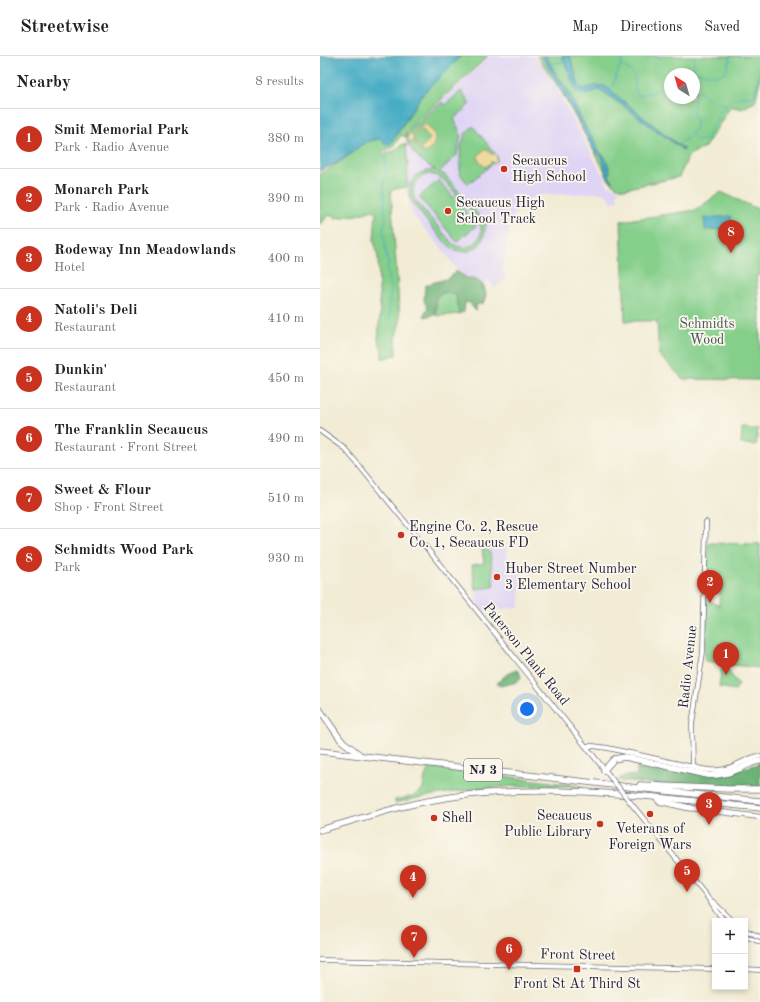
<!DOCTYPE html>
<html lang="en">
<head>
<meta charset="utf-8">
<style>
	body { margin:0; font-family:"Old Standard TT",serif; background:#f6f6f6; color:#222 }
	.controls { position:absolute; right:12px; bottom:12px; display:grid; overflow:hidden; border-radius:0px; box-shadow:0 2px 6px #0003 }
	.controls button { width:36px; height:36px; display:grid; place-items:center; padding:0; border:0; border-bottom:1px solid #e0e0e0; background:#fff; color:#222; font:20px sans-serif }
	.compass { position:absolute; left:344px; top:12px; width:36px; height:36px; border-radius:50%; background:#fff; box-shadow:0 2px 6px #0003; rotate:323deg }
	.you { position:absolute; left:207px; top:653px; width:14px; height:14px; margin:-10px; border:3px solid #fff; border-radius:50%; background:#1a73e8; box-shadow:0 0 0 6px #1a73e833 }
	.badge { display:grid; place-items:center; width:26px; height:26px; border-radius:50%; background:#c8321e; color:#fff; font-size:13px; font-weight:700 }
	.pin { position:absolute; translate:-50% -33px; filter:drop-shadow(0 1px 2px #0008) }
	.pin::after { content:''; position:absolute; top:21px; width:14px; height:12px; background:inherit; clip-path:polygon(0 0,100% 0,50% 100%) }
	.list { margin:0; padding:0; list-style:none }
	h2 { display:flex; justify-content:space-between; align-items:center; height:52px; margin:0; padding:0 16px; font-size:17px }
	h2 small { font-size:13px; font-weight:400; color:#767676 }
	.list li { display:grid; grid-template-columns:26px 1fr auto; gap:12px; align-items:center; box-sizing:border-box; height:60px; padding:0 16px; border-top:1px solid #e0e0e0 }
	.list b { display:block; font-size:15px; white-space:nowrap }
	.list p { margin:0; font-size:13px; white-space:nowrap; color:#767676 }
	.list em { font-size:13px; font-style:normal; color:#767676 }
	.map { position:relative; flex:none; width:440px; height:946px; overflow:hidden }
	header { display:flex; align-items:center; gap:24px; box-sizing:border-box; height:56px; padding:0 20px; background:#fff; border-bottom:1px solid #e0e0e0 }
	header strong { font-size:19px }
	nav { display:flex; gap:22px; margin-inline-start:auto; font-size:14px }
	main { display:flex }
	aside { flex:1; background:#fff }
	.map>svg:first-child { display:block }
</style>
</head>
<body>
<header>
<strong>Streetwise</strong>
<nav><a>Map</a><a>Directions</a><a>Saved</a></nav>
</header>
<main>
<aside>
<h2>Nearby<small>8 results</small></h2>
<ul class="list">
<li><span class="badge">1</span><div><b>Smit Memorial Park</b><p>Park · Radio Avenue</p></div><em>380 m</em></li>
<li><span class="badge">2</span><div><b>Monarch Park</b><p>Park · Radio Avenue</p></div><em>390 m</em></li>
<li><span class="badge">3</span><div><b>Rodeway Inn Meadowlands</b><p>Hotel</p></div><em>400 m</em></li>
<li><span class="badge">4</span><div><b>Natoli's Deli</b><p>Restaurant</p></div><em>410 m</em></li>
<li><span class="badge">5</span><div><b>Dunkin'</b><p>Restaurant</p></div><em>450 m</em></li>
<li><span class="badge">6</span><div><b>The Franklin Secaucus</b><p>Restaurant · Front Street</p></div><em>490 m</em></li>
<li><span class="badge">7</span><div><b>Sweet &amp; Flour</b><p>Shop · Front Street</p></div><em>510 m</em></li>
<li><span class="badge">8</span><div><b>Schmidts Wood Park</b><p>Park</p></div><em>930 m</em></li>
</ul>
</aside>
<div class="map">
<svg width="440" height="946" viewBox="0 0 440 946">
	<rect width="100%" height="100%" fill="#fbf7ec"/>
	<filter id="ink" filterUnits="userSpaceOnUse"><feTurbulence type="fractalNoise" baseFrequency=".025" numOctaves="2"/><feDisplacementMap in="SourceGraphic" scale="8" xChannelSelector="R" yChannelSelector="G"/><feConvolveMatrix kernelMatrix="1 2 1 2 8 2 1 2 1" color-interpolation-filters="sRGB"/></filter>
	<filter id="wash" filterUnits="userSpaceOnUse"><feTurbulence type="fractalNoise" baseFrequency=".012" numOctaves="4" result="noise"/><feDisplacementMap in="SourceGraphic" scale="16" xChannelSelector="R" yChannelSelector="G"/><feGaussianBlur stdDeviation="0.9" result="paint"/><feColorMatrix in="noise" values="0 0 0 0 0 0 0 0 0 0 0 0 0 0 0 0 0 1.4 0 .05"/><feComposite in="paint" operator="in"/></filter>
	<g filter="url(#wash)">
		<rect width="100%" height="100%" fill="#f2ecd5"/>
		<g fill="#dfd4f5">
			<polygon points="170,0 215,0 232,24 288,129 300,134 297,138 298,145 291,146 289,141 281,137 219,139 209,143 198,151 190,168 182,213 186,222 175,232 169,224 160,231 144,223 123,194 91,157 86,133 89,109 85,83 86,77"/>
			<polygon points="186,488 188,505 201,504 200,551 163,555 157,547 152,509 164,507 162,492"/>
		</g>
		<g fill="#85cf8b" stroke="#547863" fill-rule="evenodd">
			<path d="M141 0H168L86 76 85 81 81 79 72 92 62 95 63 98C67 96 70 97 74 95 79 92 80 88 86 88L88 109 87 131 74 133 71 136 80 265 76 280V299L65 302H62V294L58 283 60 259 58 202 54 184 56 156 53 154 37 159 15 162V160L8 159 2 167 0 168V118C8 113 17 108 24 103 39 92 41 85 60 83L69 90 102 39Z"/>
			<path d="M217 0H440V25L435 46 421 53 411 50 385 91 369 99 359 121 304 133 295 130 288 121 242 37ZM350 18H374V42H350Z"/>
			<path d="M141 35 150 48 134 63 141 79 137 99 119 116 125 119 167 169 165 171C165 180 162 188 154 193 148 196 141 196 135 194 124 189 102 158 93 148 82 128 96 113 116 114 105 109 83 91 87 77L122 46 125 49ZM109 118 118 120 124 124 159 165C167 183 150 198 133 188L95 144C90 132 96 121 109 118Z"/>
			<polygon points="153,70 177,100 177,105 174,107 173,107 148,128 140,118 140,103 141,91 145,78"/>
			<polygon points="119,124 157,169 137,186 99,141"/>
			<polygon points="401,136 440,154 440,219 436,220 440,261 440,324 363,323 339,299 337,265 305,265 301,165 376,154"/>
			<path d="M128 236 136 239 139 258C131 259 125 259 116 260L117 241 118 239Z"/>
			<polygon points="422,372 438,373 436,389 421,388"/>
			<path d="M388 487 440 488V612L405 608 404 609 419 629 415 634 399 631 402 607 385 605ZM389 528H400L399 550 389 544Z"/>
			<polygon points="167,491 168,496 170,496 174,531 155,533 152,509 164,507 162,492"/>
			<path d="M109 711 263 730V731C215 728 168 730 121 738 106 740 91 744 75 747V744L94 740 103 733 105 720 106 719 107 715 108 714Z"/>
		</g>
		<g fill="#6cb277" stroke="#476a59">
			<path d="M136 215 147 222 157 224 164 230 166 239 163 248H157L156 255 153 252 150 247 145 246 144 256 142 257H139L136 239C129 235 125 236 117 238L115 243V259L105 261 104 260 105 256 108 252 104 245 105 230C114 224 129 226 136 215Z"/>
			<polygon points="196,614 199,615 201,622 194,627 180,630 178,628 178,626 187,618"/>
			<polygon points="317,706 363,716 428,711 440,707 440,732 342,729 300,725 299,723 304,720 317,719"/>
		</g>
		<g fill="#eeda9e" stroke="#887e6c" fill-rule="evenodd">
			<path d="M105 68C118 75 119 91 104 97L92 85 90 87 88 84V79L90 77 92 79ZM100 74H103L110 83 102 91H100L93 84V81Z"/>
			<path d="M167 93 172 99 174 97 177 100V105L174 107 172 105 166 111C160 108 158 105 158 100L162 95Z"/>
		</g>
		<g fill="#45acc4" stroke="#346780">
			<path d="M0 0H141L102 39 69 90 60 83C40 85 40 92 25 102 17 108 8 110 0 115Z"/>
			<path d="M221 0H226C232 10 238 23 246 31L266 72 276 87 277 93 285 101 290 115 289 119 292 126C284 123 286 112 283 105 281 99 275 97 272 91 260 67 247 44 234 21 230 14 226 7 221 0Z"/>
			<path d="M242 0H250L259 30 264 33C275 29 286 27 293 37L365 94H363L283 35 277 34 267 39 257 35 252 25Z"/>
			<polygon points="411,160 412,172 385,174 384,162"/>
		</g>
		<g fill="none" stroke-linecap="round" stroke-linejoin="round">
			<g stroke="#45acc4" stroke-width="1">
				<polyline points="334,0 334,1 341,2 342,0"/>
				<polyline points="231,8 244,5"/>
				<path d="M301 8C314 16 316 19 315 34L319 40 335 35 350 28"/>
				<polyline points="373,17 375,0"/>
				<polyline points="373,18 380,16 397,20 406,16 410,4 408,0"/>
				<polyline points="291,34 304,0"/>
				<polyline points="374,38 376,35 379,34 392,46 406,49"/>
				<path d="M371 78 377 85 386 84C392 72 402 48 415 42 421 40 429 41 434 40L440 15"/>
				<polyline points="66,88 66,91"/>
				<path d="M359 88C365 84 378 75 376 66 376 63 373 61 373 57 373 51 376 48 374 42"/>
				<polyline points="68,96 65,103 66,117 63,124 66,165 63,172 67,204 69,206 67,211 69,230 71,234 69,245 70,265"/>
			</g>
		</g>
	</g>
	<g filter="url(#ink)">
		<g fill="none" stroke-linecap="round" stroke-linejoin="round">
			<defs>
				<g id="secondary">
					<polyline points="0,375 25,393 37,407 109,495 288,718"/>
					<polyline points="266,690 273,690 288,692 373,711 372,668 383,596 386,466"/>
					<polyline points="310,746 388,842 396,855 405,865"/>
					<polyline points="392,845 413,865"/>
					<polyline points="425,874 440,881"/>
					<polyline points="425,880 440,886"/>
					<polyline points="0,904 395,913"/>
					<polyline points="425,913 440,914"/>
				</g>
				<g id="primary">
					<path d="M373 711C382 713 392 716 401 714 415 712 426 702 440 700"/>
					<polyline points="370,752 440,761"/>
				</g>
				<g id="highway">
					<polyline points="0,654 21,684 39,698"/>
					<polyline points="0,695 327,733 440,745"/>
					<path d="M284 714 294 703 305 701 387 719C398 720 408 718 419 713 426 710 432 706 440 705"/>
					<polyline points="320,729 408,733 440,733"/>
					<polyline points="339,745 370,752"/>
					<path d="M0 774C46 761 91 746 138 740 239 727 340 742 440 752"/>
				</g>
			</defs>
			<use href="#secondary" stroke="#6b6971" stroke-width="5.5"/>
			<use href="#primary" stroke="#6b6971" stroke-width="6"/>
			<use href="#highway" stroke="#6b6971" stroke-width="7"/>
			<use href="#secondary" stroke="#fff" stroke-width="4"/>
			<use href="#primary" stroke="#fff" stroke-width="4.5"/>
			<use href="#highway" stroke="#fff" stroke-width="5.5"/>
			<defs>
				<polyline id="secondary-bridge" points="288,718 310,746"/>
			</defs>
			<use href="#secondary-bridge" stroke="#6b6971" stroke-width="5.5" stroke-linecap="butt"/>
			<use href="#secondary-bridge" stroke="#fff" stroke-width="4"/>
		</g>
	</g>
	<g fill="#c8321e" stroke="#fbf7ec" stroke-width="1.5">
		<circle cx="184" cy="113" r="4"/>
		<circle cx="128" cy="155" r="4"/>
		<circle cx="81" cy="479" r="4"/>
		<circle cx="177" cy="521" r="4"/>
		<circle cx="330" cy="758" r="4"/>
		<circle cx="114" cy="762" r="4"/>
		<circle cx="280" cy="768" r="4"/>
		<rect x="253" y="909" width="8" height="8" rx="2"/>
	</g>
	<g text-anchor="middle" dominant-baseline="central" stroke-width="3.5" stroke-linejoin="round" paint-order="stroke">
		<rect fill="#fbf7ec" stroke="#636270" stroke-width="1" x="144" y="703" width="38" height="22" rx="3"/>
		<g font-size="13" font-weight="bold" fill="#22223b">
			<text x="163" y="714">NJ 3</text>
		</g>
		<g font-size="14" fill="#22223b" stroke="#fbf7ec" text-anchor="start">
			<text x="192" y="105">Secaucus<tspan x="192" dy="16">High School</tspan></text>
			<text x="136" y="147">Secaucus High<tspan x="136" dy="16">School Track</tspan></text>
			<text x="89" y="471">Engine Co. 2, Rescue<tspan x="89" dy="16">Co. 1, Secaucus FD</tspan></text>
			<text x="185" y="513">Huber Street Number<tspan x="185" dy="16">3 Elementary School</tspan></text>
			<text x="272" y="760" text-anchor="end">Secaucus<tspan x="272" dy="16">Public Library</tspan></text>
			<text x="122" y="762">Shell</text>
			<text x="330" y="773" text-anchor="middle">Veterans of<tspan x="330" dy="16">Foreign Wars</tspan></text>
			<text x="257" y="928" text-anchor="middle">Front St At Third St</text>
		</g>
		<g font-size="14" fill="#405653" stroke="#fbf7ec">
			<text x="387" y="268">Schmidts<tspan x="387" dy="16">Wood</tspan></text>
		</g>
		<g font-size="14" fill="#22223b" stroke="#fbf7ec">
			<text transform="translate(206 598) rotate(51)">Paterson Plank Road</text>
			<text transform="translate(368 611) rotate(-84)">Radio Avenue</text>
			<text transform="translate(258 899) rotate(1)">Front Street</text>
		</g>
	</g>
</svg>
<div class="controls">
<button>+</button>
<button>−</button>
</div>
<svg class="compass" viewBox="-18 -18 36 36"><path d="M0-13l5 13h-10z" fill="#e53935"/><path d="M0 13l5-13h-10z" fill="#767676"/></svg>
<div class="you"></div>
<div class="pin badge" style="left:406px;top:619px">1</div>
<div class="pin badge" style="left:390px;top:547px">2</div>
<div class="pin badge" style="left:389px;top:769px">3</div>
<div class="pin badge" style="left:93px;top:842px">4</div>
<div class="pin badge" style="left:367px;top:836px">5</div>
<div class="pin badge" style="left:189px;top:914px">6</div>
<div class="pin badge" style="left:94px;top:902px">7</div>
<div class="pin badge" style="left:411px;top:197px">8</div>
</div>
</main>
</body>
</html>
